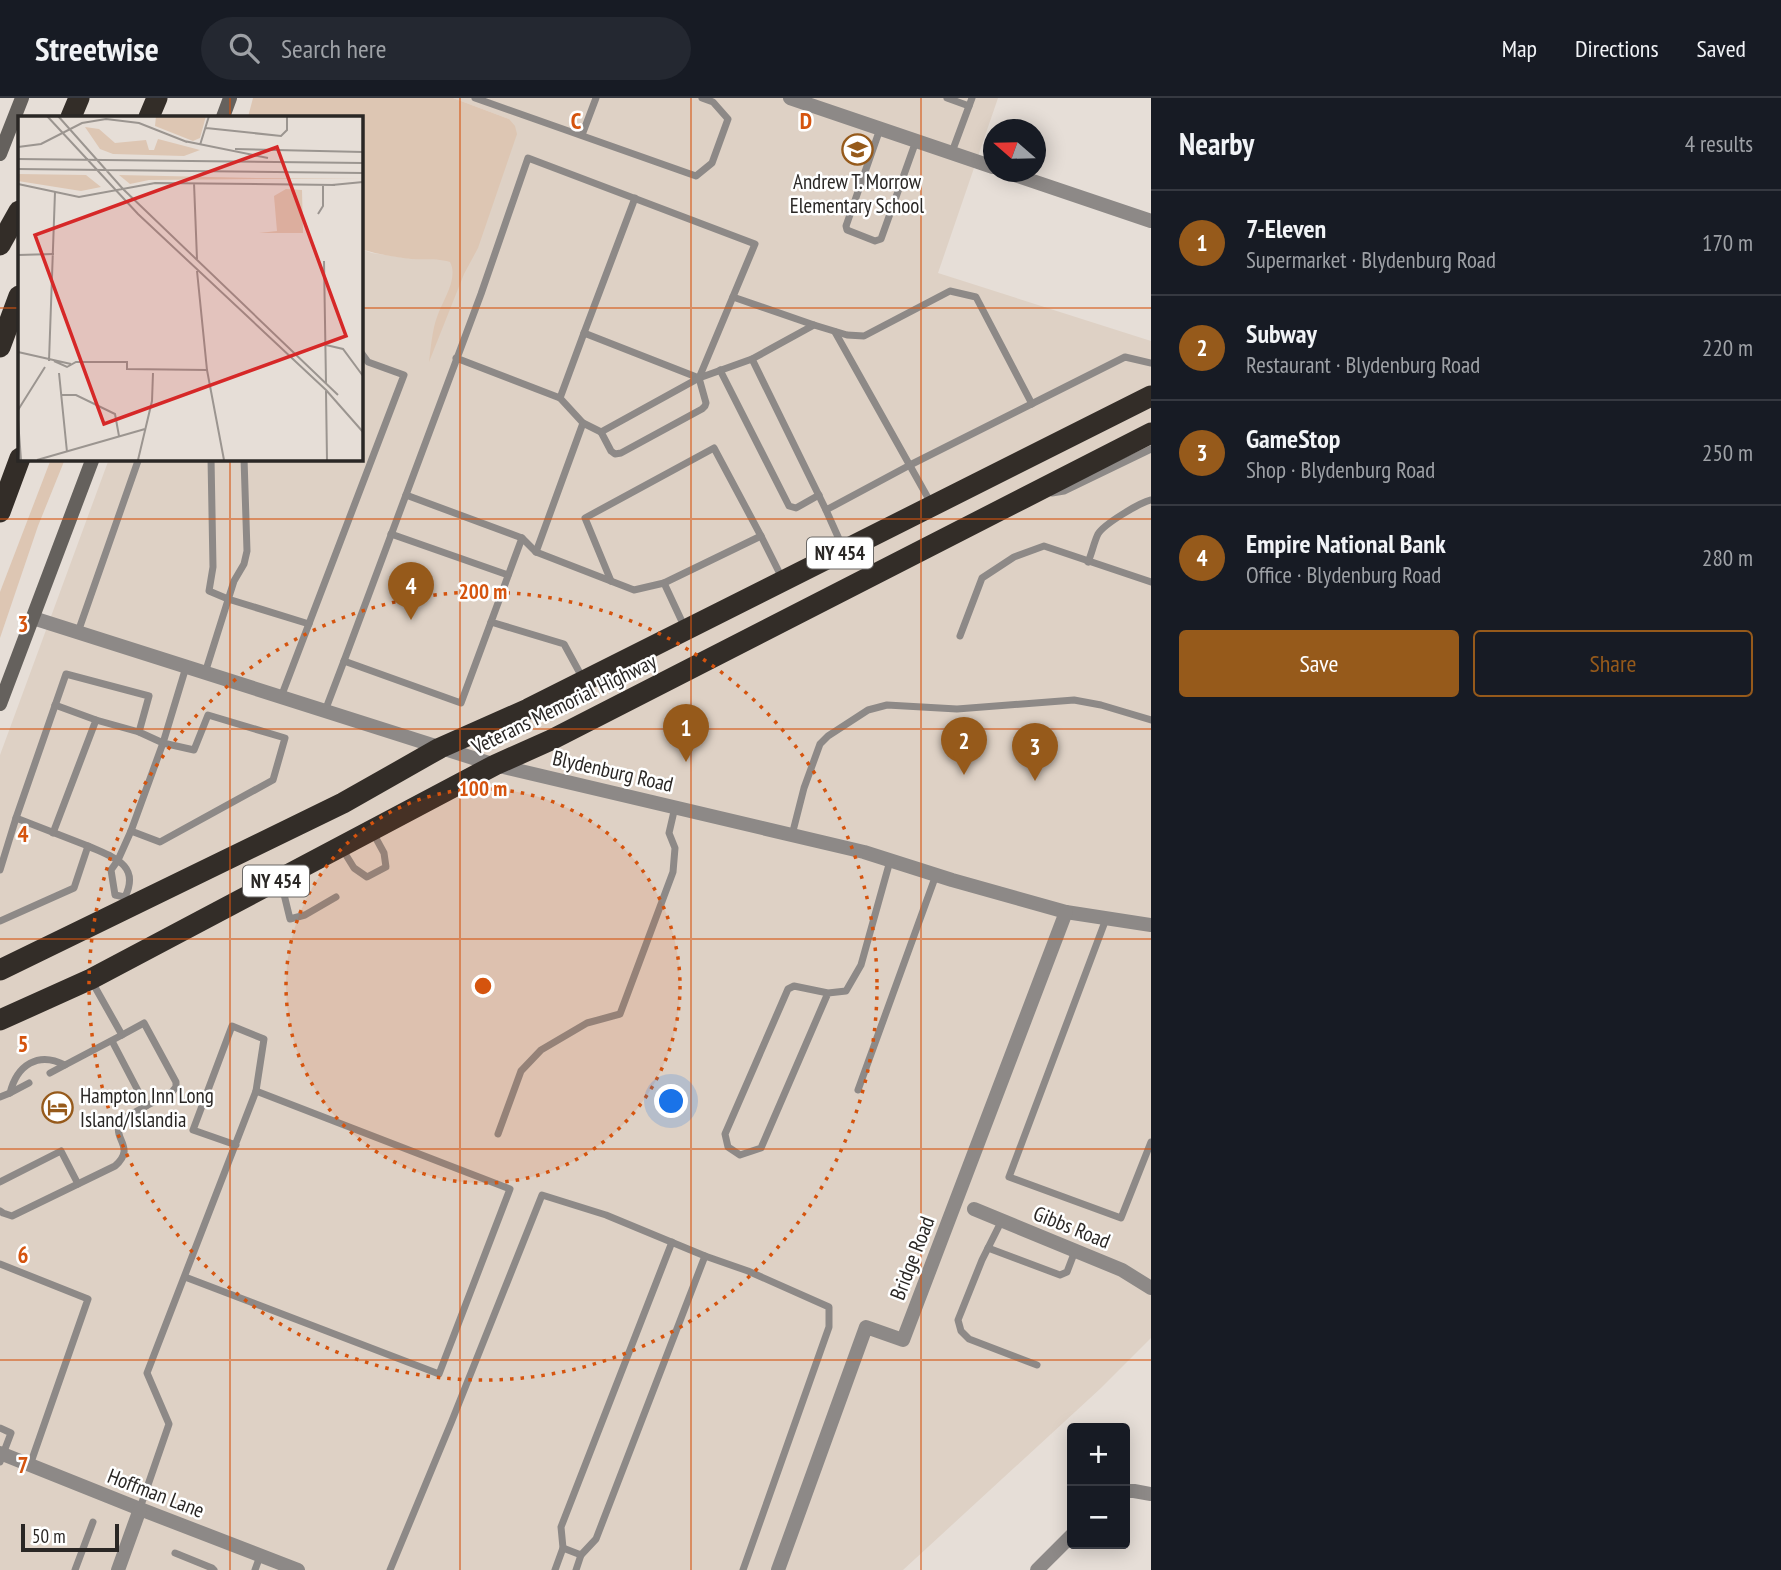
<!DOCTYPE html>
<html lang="en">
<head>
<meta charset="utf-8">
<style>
	body { margin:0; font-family:"PT Sans Narrow",sans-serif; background:#242831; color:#f1f3f6 }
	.controls { position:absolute; right:21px; bottom:21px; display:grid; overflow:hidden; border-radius:7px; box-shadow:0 4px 18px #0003 }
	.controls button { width:63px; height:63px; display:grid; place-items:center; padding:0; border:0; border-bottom:2px solid #363941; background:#171b24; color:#f1f3f6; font:35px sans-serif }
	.compass { position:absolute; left:983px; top:21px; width:63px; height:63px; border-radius:50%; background:#171b24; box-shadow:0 4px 18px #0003; rotate:290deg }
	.scale { position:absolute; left:21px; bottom:18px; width:98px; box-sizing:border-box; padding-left:7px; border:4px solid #2a2725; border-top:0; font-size:19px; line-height:24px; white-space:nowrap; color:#2a2725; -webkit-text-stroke:5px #fff; paint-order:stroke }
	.you { position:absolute; left:672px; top:1004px; width:24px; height:24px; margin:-18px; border:5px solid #fff; border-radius:50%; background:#1a73e8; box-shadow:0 0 0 10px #1a73e833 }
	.badge { display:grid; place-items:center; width:46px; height:46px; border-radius:50%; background:#965a1b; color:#fff; font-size:23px; font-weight:700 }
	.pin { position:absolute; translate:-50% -58px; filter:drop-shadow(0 2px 4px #0008) }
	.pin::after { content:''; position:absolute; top:37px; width:24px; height:21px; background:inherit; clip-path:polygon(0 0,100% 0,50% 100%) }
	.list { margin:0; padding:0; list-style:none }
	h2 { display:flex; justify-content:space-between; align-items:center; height:91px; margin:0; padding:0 28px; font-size:30px }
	h2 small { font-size:23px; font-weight:400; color:#9ea1a6 }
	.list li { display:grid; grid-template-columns:46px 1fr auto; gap:21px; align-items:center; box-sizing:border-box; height:105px; padding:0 28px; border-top:2px solid #363941 }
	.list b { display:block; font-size:26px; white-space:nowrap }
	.list p { margin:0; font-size:23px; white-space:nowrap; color:#9ea1a6 }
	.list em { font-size:23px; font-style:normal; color:#9ea1a6 }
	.actions { display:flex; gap:14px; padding:21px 28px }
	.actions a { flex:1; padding:16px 0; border:2px solid #965a1b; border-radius:7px; text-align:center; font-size:24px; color:#965a1b }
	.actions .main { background:#965a1b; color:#fff }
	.icon { flex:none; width:38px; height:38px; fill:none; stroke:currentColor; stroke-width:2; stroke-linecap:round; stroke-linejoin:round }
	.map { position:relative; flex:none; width:1151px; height:1472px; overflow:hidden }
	header { display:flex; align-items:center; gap:42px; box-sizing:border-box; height:98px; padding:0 35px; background:#171b24; border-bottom:2px solid #363941 }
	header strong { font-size:33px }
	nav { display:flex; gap:38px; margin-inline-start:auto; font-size:24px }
	.search { width:490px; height:63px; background:#242831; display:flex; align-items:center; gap:18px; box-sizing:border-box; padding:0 24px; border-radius:38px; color:#9ea1a6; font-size:26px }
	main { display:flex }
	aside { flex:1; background:#171b24 }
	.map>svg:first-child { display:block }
</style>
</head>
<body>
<header>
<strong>Streetwise</strong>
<div class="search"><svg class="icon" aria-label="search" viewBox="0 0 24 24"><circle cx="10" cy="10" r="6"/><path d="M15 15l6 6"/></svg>Search here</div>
<nav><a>Map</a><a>Directions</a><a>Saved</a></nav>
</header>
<main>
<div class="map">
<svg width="1151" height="1472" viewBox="0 0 1151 1472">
	<rect width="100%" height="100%" fill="#e6ded7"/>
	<polygon fill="#ded1c5" points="453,0 998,0 938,175 1151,243 1151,1240 1101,1290 903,1472 0,1472 0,657 109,361 360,360 361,151 372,155 413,161 509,21"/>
	<g fill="#ddc6b3">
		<path d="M253 0H453L509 21 515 28 517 36 478 150 464 176 429 264C431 249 432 233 437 219 442 203 459 181 450 164 436 160 425 162 411 161 394 159 376 156 361 151L360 19H248Z"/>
		<polygon points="51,361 65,361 38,428 0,540 0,494"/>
	</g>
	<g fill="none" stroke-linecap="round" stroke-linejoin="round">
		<g stroke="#8d8987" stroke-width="7">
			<polyline points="475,0 696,78 712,65 728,21 713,4 702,0"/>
			<polyline points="947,0 969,8"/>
			<polyline points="880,31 846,128 847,132 875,143 881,141 916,43"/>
			<polyline points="582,37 596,0"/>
			<polyline points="952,54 972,0"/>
			<polyline points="733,199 814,227"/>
			<polyline points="835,234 932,407"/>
			<polyline points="584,235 635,100"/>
			<polyline points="456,260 560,300"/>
			<polyline points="752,261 814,227 847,237 864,238 950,193 976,199 1032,306"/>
			<polyline points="720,272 789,408 796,410 819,397"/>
			<polyline points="601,334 611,353 615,356 621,355 702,311 705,308 706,305 699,280"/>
			<polyline points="211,360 213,469 209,493 228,501 309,526"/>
			<polyline points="1052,395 1064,393 1151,351"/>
			<polyline points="406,397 522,440"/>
			<polyline points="826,412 843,450"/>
			<polyline points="391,436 508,477"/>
			<polyline points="536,454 522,440 491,524 564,546 582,579"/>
			<path d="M1088 464C1092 455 1094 444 1098 436 1104 426 1139 405 1151 402"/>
			<polyline points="611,483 585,420 714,350 761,438"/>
			<polyline points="664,485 761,438 783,482"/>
			<polyline points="685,530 664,485 634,492 536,454 583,325 560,300 584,235 699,280 752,261 826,412 910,367 1125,259 1151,265"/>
			<polyline points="78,534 139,360"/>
			<polyline points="960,538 982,480 1014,459 1044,448 1151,484"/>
			<polyline points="344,563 481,196 528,60 755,146 699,280 601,334 583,325"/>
			<polyline points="205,575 234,483 244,466 247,453 244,360"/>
			<polyline points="281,599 404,277 368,264 360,253"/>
			<polyline points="325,613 344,563 461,605 491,524"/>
			<polyline points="96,622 139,634"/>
			<polyline points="16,720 88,748"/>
			<polyline points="53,735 96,622 55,607"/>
			<polyline points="792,737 804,690 820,646 828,638 868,612 887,607 957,611 1074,602 1101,607 1151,622"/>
			<polyline points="341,749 354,770 367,779 386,769 384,755 372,733"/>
			<polyline points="0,772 16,720 66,576 149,598 139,634 163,645 131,733"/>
			<polyline points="281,784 290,821 305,817 336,799"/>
			<polyline points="1106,821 1009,1079 1121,1120 1151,1044"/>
			<path d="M0 823 74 790 88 748C112 759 141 766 125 799L115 797 111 772 118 762 131 733 160 744 273 682 285 640 208 617 194 652 163 645 186 569"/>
			<polyline points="828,895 794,888 788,891 725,1036 728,1049 740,1057 761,1050 828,895 846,893 861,867 890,763"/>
			<polyline points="112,943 146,1008"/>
			<polyline points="50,975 65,967"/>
			<polyline points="858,992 936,777"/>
			<polyline points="10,995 29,985"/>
			<path d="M0 999 10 995C17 967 38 953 65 967L122 937 91 882"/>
			<polyline points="498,1036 521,973 541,952 587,925 620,916 673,774 675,750 669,735 675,709"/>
			<polyline points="0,1084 61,1053 78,1086"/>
			<path d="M0 1113 3 1115 12 1118 115 1068C139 1047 106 1039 124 1020L172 994 176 989V984L144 925 122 937"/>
			<polyline points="1002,1122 982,1162 958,1222 961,1233 969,1241 1037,1267"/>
			<polyline points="988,1150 1060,1177 1067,1174 1075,1153"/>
			<polyline points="705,1158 748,1173 829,1209 829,1229 743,1472"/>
			<polyline points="0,1166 88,1201 30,1367"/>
			<polyline points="185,1179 439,1276 510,1091 256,993"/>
			<polyline points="0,1330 11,1335 0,1364"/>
			<polyline points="140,1410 169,1326 147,1275 256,993 264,941 232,928 193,1032 236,1047"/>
			<polyline points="563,1450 581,1457"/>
			<polyline points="175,1455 212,1470 214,1472"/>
			<polyline points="75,1472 93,1424"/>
			<polyline points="255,1472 260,1458"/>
			<polyline points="390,1472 451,1325 542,1097 606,1117 705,1158 596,1441 581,1457 576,1472"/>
			<polyline points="555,1472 563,1450 561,1429 672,1144"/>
		</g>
		<g stroke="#8d8987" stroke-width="14">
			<polyline points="790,0 993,69"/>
			<polyline points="1006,74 1151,123"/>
			<polyline points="33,520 495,667 864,754 952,782 1066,814 1151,827"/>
			<polyline points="974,1111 1122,1172 1151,1190"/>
			<polyline points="0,1355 140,1411 298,1472"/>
			<polyline points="1125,1393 1134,1393 1151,1396"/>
			<polyline points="118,1472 140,1411"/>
			<polyline points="778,1472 866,1229 903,1242 1066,814"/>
			<polyline points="1037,1472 1072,1437"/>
		</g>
		<g stroke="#65615d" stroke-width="14">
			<polyline points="223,19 230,0"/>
			<polyline points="0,56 22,0"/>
			<polyline points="0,606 93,360"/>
		</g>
		<g stroke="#332d28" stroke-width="21">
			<polyline points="71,19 79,0"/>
			<polyline points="149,19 157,0"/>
			<polyline points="0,147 19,113"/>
			<polyline points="0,249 19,198"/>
			<polyline points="0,414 20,360"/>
			<polyline points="0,872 343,705 440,650 528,611 1151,298"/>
			<polyline points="0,922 91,881 495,667 551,642 1151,335"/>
		</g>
	</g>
	<path fill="none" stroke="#d5540e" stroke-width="2" stroke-opacity="0.55" d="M230 0V19M460 0V1472M691 0V1472M921 0V1472M0 210H19M360 210H1151M230 360V1472M0 421H1151M0 631H1151M0 841H1151M0 1051H1151M0 1262H1151"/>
	<circle cx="483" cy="888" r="197" fill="#d5540e" fill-opacity=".12"/>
	<g fill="none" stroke="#d5540e" stroke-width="3.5" stroke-dasharray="3.5 7">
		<circle cx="483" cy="888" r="197"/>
		<circle cx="483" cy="888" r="394"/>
	</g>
	<defs>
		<symbol id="school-ring" viewBox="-11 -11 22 22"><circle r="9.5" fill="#fff" stroke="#965a1b" stroke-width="1.5"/><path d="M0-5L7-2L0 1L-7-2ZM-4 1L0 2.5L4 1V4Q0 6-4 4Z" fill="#965a1b"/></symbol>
		<symbol id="hotel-ring" viewBox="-11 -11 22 22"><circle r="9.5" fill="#fff" stroke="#965a1b" stroke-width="1.5"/><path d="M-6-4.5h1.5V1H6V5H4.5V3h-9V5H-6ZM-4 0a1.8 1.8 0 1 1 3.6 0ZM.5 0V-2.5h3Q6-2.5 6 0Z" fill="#965a1b"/></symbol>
	</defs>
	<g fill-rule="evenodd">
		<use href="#school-ring" x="840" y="34" width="35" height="35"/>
		<use href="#hotel-ring" x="40" y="992" width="35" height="35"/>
	</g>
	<g text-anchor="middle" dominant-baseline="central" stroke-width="5" stroke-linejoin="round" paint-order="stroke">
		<g fill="#fff" stroke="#6a6866" stroke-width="2">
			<rect x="807" y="439.5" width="66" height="31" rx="5"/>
			<rect x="243" y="767.5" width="66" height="31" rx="5"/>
		</g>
		<g font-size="19" font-weight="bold" fill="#2a2725">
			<text x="840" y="455">NY 454</text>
			<text x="276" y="783">NY 454</text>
		</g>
		<g font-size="21" fill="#2a2725" stroke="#fff">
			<text x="857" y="83">Andrew T. Morrow<tspan x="857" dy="24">Elementary School</tspan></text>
			<text x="80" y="997" text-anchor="start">Hampton Inn Long<tspan x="80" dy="24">Island/Islandia</tspan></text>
		</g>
		<g font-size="21" fill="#2a2725" stroke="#fff">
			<text transform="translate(564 606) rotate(-26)">Veterans Memorial Highway</text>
			<text transform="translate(613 673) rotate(13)">Blydenburg Road</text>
			<text transform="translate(1072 1129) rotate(22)">Gibbs Road</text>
			<text transform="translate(912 1160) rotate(-69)">Bridge Road</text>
			<text transform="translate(156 1395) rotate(21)">Hoffman Lane</text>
		</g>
	</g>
	<g transform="translate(18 18)">
		<rect width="345" height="345" fill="#e6ded7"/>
		<path d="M138 0H188L182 22 175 25 137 10ZM67 11 81 13 97 27 128 24 131 34H136L140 23 182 34 166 40 95 38 82 33ZM0 58 68 59 83 71 63 75 0 65ZM101 59 238 62H345L131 64 112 68ZM268 73 284 74 285 117H241L259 115 256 80Z" fill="#ddc6b3"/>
		<path fill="none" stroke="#9b9590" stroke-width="2" d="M29 0 120 98 308 274 345 316M40 0 105 73 320 279M188 12 263 20 269 14V0M166 25 250 42M182 29 191 0M0 31 23 28 64 7 88 3 121 7 169 26M217 33 345 36M0 43 345 47M0 53 345 57M176 67 179 143M0 68 61 81 137 67 317 69M314 69 345 66M300 98 305 90V69M0 139 36 138M306 145 308 267M179 155 189 254 206 344M308 229 325 233 345 260M0 236 53 248M31 245 37 76M36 245 49 251 58 246H109V253L189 254M41 257 49 336M308 275 309 344M43 279H58L97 298 101 320M0 294 27 251M0 304 3 344M19 344 127 313M120 344 134 285 135 257"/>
		<path fill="#d62828" fill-opacity="0.15" stroke="#d62828" stroke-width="3.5" d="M259 31 328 220 86 308 17 119Z"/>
		<rect width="345" height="345" fill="none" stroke="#2a2725" stroke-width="3.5"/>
	</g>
	<g font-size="23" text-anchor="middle" font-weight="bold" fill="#d5540e" stroke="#fff" stroke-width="5" stroke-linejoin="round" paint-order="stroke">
		<text x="576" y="31">C</text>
		<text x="806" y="31">D</text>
		<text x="23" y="534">3</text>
		<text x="23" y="744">4</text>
		<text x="23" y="954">5</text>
		<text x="23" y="1165">6</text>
		<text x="23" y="1375">7</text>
	</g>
	<circle cx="483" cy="888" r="10" fill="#d5540e" stroke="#fff" stroke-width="3.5"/>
	<g font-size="21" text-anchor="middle" font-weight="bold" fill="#d5540e" stroke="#fff" stroke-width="5" stroke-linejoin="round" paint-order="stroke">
		<text x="483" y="501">200 m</text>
		<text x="483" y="698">100 m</text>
	</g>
</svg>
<div class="controls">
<button>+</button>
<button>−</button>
</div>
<svg class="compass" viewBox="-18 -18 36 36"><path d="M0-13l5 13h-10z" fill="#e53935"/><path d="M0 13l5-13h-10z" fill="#9ea1a6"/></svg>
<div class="scale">50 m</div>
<div class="you"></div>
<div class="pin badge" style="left:686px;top:664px">1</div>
<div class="pin badge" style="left:964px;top:677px">2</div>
<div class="pin badge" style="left:1035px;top:683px">3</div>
<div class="pin badge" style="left:411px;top:522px">4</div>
</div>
<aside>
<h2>Nearby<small>4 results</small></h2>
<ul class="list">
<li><span class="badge">1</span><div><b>7-Eleven</b><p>Supermarket · Blydenburg Road</p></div><em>170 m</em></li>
<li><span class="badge">2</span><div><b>Subway</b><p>Restaurant · Blydenburg Road</p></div><em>220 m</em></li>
<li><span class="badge">3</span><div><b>GameStop</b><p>Shop · Blydenburg Road</p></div><em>250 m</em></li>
<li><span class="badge">4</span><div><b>Empire National Bank</b><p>Office · Blydenburg Road</p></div><em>280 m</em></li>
</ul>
<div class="actions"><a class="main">Save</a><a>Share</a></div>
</aside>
</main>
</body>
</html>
